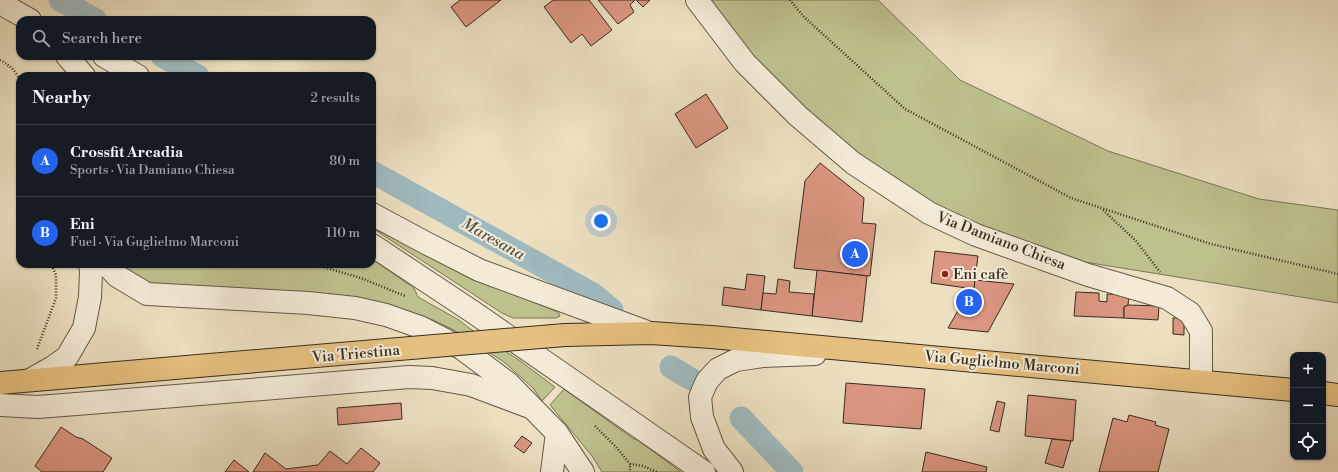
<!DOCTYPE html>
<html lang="en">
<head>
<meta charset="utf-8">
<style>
	body { margin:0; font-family:"Libre Bodoni",serif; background:#20242c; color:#f1f3f6 }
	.controls { position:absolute; right:12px; bottom:12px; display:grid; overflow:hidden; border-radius:8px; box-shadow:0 1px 3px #0004 }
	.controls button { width:36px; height:36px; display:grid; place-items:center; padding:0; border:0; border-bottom:1px solid #363941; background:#171b24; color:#f1f3f6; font:20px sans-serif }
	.you { position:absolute; left:601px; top:221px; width:14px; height:14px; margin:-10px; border:3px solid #fff; border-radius:50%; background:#1a73e8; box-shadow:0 0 0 6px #1a73e833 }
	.badge { display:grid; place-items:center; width:26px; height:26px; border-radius:50%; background:#2563eb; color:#fff; font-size:13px; font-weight:700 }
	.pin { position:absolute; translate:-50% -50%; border:2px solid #fff; box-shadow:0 1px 4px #0006 }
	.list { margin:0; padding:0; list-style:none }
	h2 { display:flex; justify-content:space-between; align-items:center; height:52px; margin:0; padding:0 16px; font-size:17px }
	h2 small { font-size:13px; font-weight:400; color:#9ea1a6 }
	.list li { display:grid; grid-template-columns:26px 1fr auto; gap:12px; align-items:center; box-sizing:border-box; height:72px; padding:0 16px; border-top:1px solid #363941 }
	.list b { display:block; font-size:15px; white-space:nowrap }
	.list p { margin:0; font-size:13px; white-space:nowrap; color:#9ea1a6 }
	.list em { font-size:13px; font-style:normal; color:#9ea1a6 }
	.icon { flex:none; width:22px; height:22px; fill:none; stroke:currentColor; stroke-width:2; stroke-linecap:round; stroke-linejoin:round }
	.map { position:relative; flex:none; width:1338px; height:472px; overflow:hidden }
	.search { position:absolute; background:#171b24; box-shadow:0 1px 3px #0004; left:16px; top:16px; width:360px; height:44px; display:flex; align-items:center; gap:10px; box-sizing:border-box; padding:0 14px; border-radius:12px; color:#9ea1a6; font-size:15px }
	.panel { position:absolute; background:#171b24; box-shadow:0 1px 3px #0004; left:16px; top:72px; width:360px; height:196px; border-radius:12px }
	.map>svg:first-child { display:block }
</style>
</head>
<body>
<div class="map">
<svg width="1338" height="472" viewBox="0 0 1338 472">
	<rect width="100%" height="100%" fill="#ece0c1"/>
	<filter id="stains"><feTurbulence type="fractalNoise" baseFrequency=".005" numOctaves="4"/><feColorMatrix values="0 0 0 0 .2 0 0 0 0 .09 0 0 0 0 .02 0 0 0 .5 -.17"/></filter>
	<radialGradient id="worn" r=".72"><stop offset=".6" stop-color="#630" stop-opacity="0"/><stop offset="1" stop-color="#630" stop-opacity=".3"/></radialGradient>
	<g fill="#bec08e" stroke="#7a7656">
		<polygon points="689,0 878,0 960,80 1108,151 1259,199 1338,210 1338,303 1066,259 877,187"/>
		<polygon points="372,228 481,281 558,312 560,316 556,318 513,318 502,313"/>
		<polygon points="372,259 414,288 418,297 459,320 469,328 519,360 555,387 542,401 533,388 504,362 454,330 433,320 405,310 382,305 148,286 116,264 372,264"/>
		<polygon points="564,389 632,438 639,441 681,472 602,472 592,456 550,405"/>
	</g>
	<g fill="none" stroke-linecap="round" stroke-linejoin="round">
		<g stroke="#9fbabf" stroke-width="23">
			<polyline points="60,0 96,20"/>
			<polyline points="162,56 198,76"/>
			<polyline points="372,172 593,294 612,310"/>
			<polyline points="671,367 691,379"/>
			<polyline points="741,418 792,472"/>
		</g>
	</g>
	<g fill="#db9681" stroke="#372c1f">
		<polygon points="460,0 501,0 466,27 451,7"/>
		<polygon points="553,0 589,0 612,30 591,46 582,34 571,43 544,7"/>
		<polygon points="598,0 635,0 630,5 634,12 618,24"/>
		<polygon points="636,0 650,0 643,7"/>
		<polygon points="706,94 728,128 696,148 675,114"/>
		<polygon points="820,163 864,198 862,223 876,224 870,276 794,268 805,181"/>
		<polygon points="935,251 978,256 974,289 931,283"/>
		<polygon points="817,270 867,276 862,322 812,316"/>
		<polygon points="747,274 765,276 761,310 722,305 724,287 745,290"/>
		<polygon points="778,279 790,281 789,292 814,294 812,316 761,310 763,293 776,294"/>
		<polygon points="975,280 1014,284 988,332 948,328 971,288 974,289"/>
		<polygon points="1076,292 1099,293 1099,301 1107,302 1107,294 1129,295 1128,305 1124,307 1124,318 1074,316"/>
		<polygon points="1128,305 1159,306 1158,320 1124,318 1124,307"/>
		<polygon points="1173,318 1184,318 1184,335 1173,334"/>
		<polygon points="846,383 925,389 921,429 843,423"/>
		<polygon points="1028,395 1076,400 1073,441 1025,436"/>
		<polygon points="997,401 1005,403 999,432 990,430"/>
		<polygon points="401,403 402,419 338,425 337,408"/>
		<polygon points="1129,415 1156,422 1155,425 1169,429 1158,472 1099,472 1113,418 1127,422"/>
		<polygon points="61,427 76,437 83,439 112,458 103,472 42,472 35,466"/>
		<polygon points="522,436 532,443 524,453 514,446"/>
		<polygon points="1052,439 1071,441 1063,468 1045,463"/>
		<polygon points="361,448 380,463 373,472 253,472 265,453 286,469 318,465 330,451 347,464"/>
		<polygon points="926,452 987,467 986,472 922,472"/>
		<polygon points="234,460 249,472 225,472"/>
	</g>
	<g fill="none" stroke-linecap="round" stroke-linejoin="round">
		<defs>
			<g id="minor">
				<polyline points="697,0 745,63 798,116 853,163 929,213 976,235 1088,275 1167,298 1190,313 1201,331 1201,381"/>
				<polyline points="0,3 30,20"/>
				<polyline points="67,56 84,76"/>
				<polyline points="104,56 138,76"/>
				<polyline points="372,214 426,243 479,270 650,333"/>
				<polyline points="372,245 473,312 704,472"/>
				<polyline points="106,264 117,276 147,294 308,303 355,308 386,315 420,327 461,348 508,383 557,433 583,472"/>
				<polyline points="30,380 53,367 67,357 84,328 90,297 91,272 90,264"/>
				<polyline points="0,405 38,407 89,403 409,377 432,378 471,385 527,406"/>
				<polyline points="552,472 557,433"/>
				<polyline points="732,472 714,449 702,417 700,397 707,381 718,369 736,360 763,356 815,354"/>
			</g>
			<g id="major">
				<polyline points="565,335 651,333 711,337 1293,390"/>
				<polyline points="0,383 198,366"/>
				<polyline points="1323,393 1338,395"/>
			</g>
		</defs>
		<use href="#minor" stroke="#645948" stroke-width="24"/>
		<use href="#major" stroke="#372c1f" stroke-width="24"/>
		<g stroke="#372c1f" stroke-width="2.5" stroke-dasharray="1 2" stroke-linecap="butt">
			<polyline points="790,0 803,16 905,109 1071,198 1211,244 1338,274"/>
			<path d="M0 60C9 65 17 71 20 82"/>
			<polyline points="1103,210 1136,241 1160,272"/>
			<polyline points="313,264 361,278 405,296"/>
			<polyline points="37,349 56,298 56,275 51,264"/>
			<polyline points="595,426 616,447 630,464 630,472"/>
			<polyline points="630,464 643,466 657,472"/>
		</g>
		<use href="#minor" stroke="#f3ebd7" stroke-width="22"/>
		<use href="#major" stroke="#e6c080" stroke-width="22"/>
		<defs>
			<polyline id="major-bridge" points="198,366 565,335"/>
		</defs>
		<use href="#major-bridge" stroke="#372c1f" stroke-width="24" stroke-linecap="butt"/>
		<use href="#major-bridge" stroke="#e6c080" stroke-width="22"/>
	</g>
	<circle fill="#8f2418" stroke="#f3ebd7" stroke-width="1.5" cx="945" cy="274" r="4"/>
	<g text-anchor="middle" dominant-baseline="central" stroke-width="4" stroke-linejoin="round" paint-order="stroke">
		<g font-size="15" fill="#372c1f" stroke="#f3ebd7">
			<text transform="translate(1001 241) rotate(21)">Via Damiano Chiesa</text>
			<text transform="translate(356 354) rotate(-5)">Via Triestina</text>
			<text transform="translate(1002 363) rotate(5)">Via Guglielmo Marconi</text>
		</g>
		<g font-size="15" fill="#372c1f" stroke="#f3ebd7" text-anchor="start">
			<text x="953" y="274">Eni cafè</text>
		</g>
		<g font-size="16" font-style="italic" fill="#515047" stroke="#f3ebd7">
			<text transform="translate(493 239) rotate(29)">Maresana</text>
		</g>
	</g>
	<rect width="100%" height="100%" filter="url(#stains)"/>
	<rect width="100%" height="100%" fill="url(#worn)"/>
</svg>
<div class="controls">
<button>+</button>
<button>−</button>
<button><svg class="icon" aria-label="locate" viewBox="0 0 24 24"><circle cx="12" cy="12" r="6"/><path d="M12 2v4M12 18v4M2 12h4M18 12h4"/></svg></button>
</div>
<div class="you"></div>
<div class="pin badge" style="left:855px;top:254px">A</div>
<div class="pin badge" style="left:969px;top:302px">B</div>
<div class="search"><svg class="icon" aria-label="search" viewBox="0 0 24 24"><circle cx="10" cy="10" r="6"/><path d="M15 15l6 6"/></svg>Search here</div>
<section class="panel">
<h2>Nearby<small>2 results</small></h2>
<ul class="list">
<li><span class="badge">A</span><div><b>Crossfit Arcadia</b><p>Sports · Via Damiano Chiesa</p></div><em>80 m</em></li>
<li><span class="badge">B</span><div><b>Eni</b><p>Fuel · Via Guglielmo Marconi</p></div><em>110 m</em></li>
</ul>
</section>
</div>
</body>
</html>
